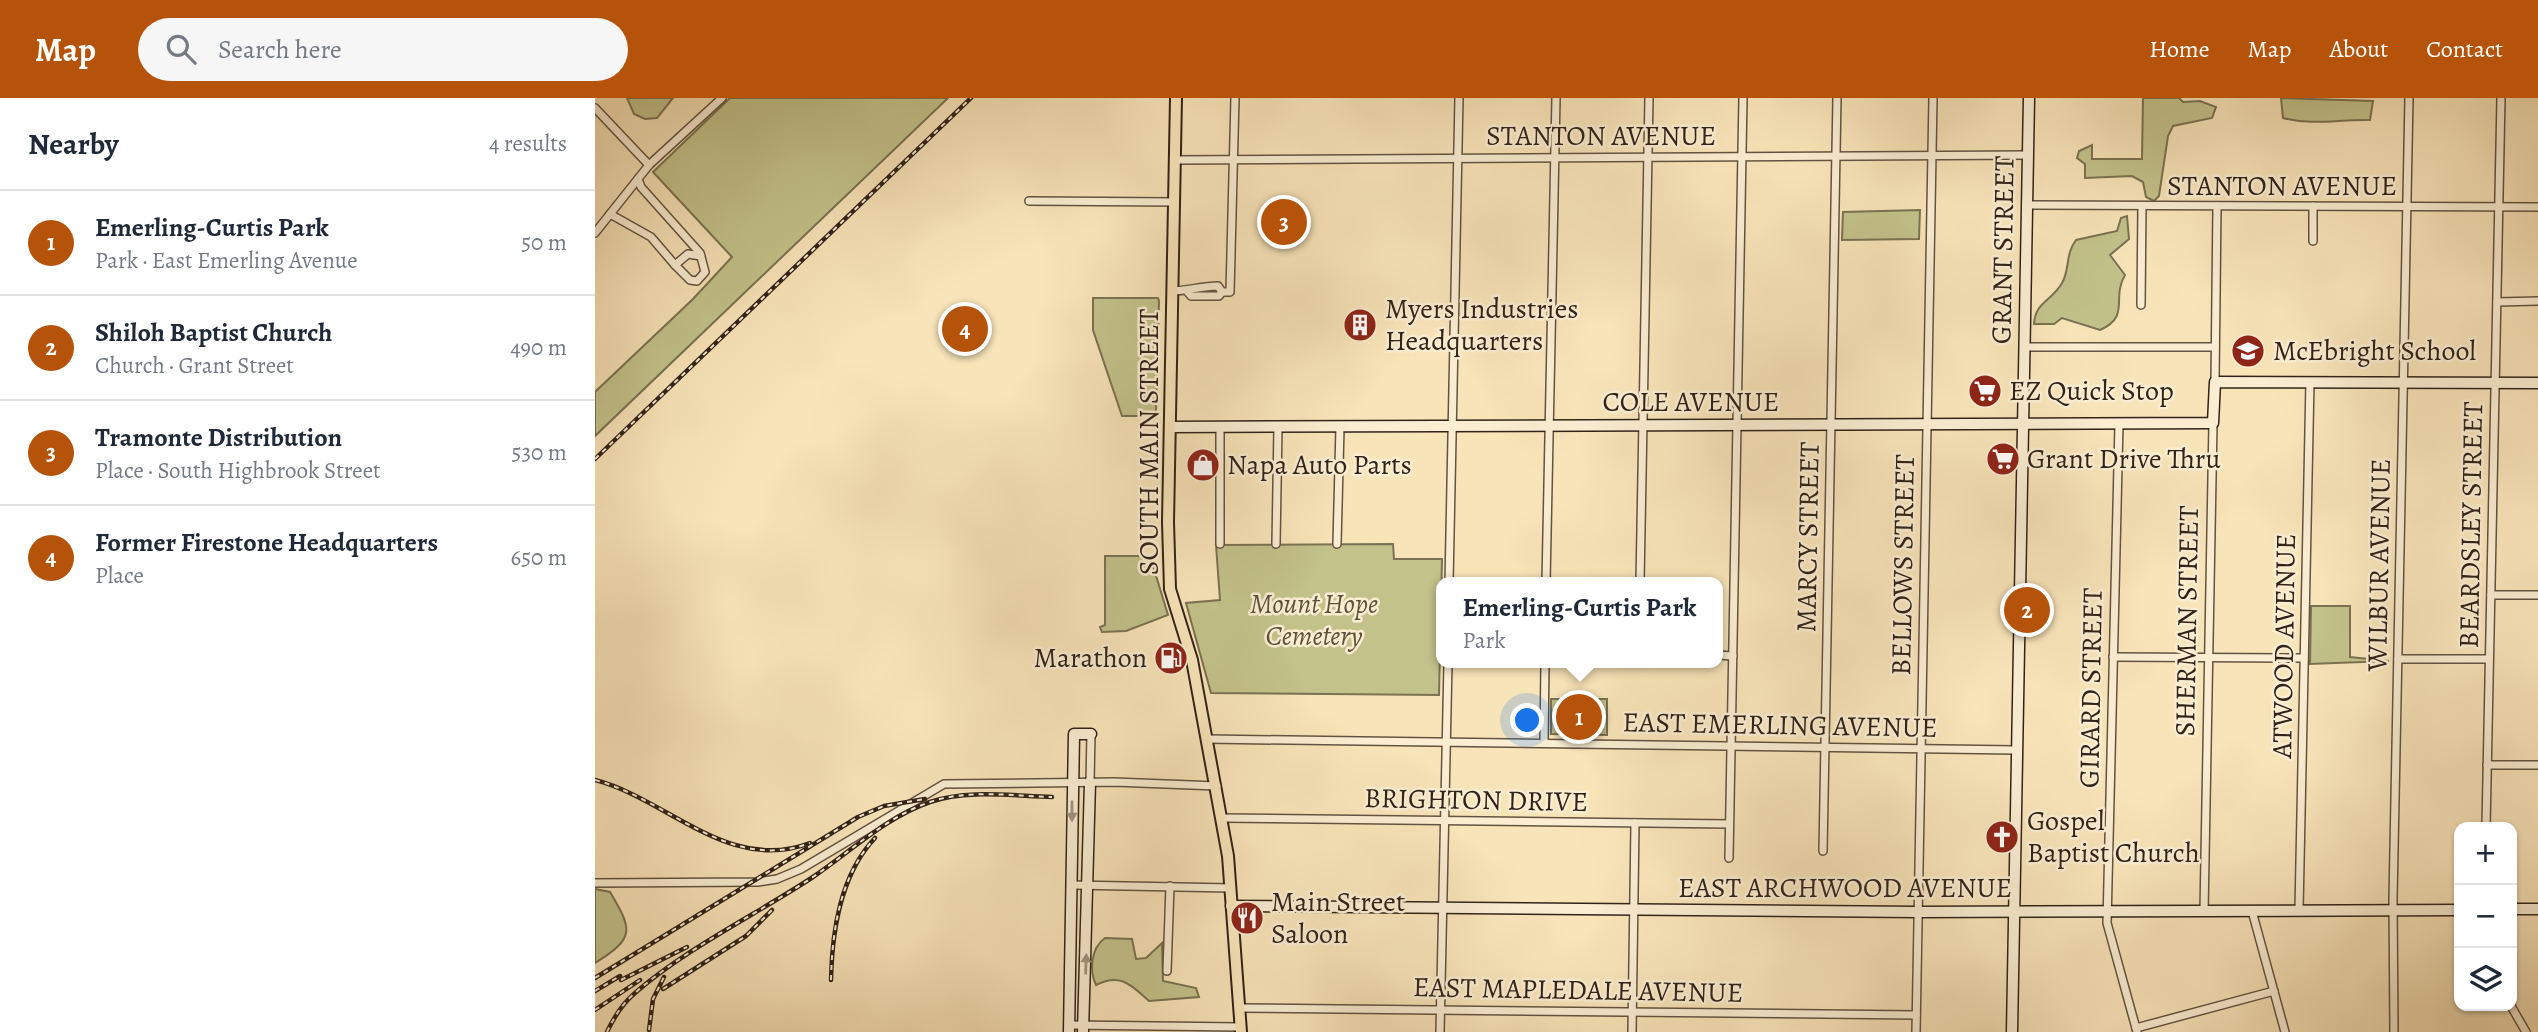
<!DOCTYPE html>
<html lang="en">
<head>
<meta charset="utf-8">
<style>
	body { margin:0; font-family:Alegreya,serif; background:#f6f6f7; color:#1f2937 }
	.controls { position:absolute; right:21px; bottom:21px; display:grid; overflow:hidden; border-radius:14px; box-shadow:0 2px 5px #0004 }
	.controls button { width:63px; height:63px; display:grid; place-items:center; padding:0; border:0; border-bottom:2px solid #e0e1e3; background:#fff; color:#1f2937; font:35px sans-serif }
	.you { position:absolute; left:933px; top:623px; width:24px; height:24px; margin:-18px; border:5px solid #fff; border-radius:50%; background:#1a73e8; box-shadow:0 0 0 10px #1a73e833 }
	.badge { display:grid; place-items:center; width:46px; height:46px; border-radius:50%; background:#b45309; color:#fff; font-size:23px; font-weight:700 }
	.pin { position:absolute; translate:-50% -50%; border:4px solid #fff; box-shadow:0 2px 7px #0006 }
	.popup { position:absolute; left:841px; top:479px; width:287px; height:91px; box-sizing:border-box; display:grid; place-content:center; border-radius:14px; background:#fff; filter:drop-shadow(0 2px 5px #0005); font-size:23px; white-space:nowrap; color:#747a83 }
	.popup b { font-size:26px; color:#1f2937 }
	.popup::after { content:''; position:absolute; left:50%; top:100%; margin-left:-14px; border:14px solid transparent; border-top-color:#fff }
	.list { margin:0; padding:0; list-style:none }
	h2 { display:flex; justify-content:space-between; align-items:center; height:91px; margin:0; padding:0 28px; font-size:30px }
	h2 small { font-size:23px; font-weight:400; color:#747a83 }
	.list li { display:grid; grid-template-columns:46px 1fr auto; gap:21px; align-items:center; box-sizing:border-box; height:105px; padding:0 28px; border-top:2px solid #e0e1e3 }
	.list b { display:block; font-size:26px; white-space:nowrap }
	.list p { margin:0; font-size:23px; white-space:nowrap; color:#747a83 }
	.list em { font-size:23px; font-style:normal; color:#747a83 }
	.icon { flex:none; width:38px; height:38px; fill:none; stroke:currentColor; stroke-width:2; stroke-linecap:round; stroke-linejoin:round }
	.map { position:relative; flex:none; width:1943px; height:934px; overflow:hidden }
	header { display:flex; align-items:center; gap:42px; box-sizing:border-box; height:98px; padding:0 35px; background:#b45309; color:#fff }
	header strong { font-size:33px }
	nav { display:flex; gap:38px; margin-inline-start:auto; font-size:24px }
	.search { width:490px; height:63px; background:#f6f6f7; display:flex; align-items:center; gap:18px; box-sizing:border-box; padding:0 24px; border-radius:38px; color:#747a83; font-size:26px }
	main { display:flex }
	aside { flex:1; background:#fff }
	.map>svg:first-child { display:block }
</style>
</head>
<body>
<header>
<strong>Map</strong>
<div class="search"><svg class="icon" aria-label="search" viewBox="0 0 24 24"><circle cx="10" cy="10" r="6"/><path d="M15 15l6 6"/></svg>Search here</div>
<nav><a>Home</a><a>Map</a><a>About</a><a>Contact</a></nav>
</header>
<main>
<aside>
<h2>Nearby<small>4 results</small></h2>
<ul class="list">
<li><span class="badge">1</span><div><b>Emerling-Curtis Park</b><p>Park · East Emerling Avenue</p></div><em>50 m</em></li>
<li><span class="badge">2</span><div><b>Shiloh Baptist Church</b><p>Church · Grant Street</p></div><em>490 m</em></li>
<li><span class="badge">3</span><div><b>Tramonte Distribution</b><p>Place · South Highbrook Street</p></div><em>530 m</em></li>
<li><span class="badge">4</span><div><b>Former Firestone Headquarters</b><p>Place</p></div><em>650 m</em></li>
</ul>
</aside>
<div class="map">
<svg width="1943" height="934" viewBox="0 0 1943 934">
	<rect width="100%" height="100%" fill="#f8e4b9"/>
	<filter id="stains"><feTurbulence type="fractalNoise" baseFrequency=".00286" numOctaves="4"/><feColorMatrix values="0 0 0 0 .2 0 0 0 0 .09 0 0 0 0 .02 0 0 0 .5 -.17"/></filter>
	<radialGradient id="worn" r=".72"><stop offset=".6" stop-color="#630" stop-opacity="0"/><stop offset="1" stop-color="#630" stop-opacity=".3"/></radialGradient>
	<g fill="#c3c28b" stroke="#7a7252" stroke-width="2">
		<polygon points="32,0 78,0 62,20 50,21 39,16"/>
		<polygon points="135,0 353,0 0,338 0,294 98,201 137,159 58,74"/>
		<polygon points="1548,0 1584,0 1588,4 1605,3 1621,9 1617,20 1578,28 1573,38 1564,98 1559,103 1551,99 1548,84 1537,78 1490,80 1490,66 1482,60 1484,53 1497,47 1497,61 1547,61"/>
		<path d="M1686 0 1778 3 1775 22C1744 21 1719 28 1688 20Z"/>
		<polygon points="1325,112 1324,141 1247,142 1248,114"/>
		<path d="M1532 118 1534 141 1515 157 1530 177C1516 201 1536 218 1505 232L1467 220 1459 226H1439C1440 204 1457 203 1467 185 1475 172 1470 156 1481 142L1522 133 1526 120Z"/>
		<polygon points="498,200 563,200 564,203 561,312 556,318 527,318 498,232"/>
		<polygon points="798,446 799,461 847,461 844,597 616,595 591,505 625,502 621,447"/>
		<polygon points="510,458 555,458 573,517 531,533 507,534 505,529 510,527"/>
		<polygon points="1716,508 1755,508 1755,559 1794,563 1715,566"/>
		<polygon points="956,601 1012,601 1012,637 956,636"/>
		<path d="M0 791 15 794C37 831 41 840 0 865Z"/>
		<path d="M510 840 537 841 541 861 551 860 567 845 568 883 601 890 604 899 554 903C537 888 526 874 501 887 494 872 496 850 510 840Z"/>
	</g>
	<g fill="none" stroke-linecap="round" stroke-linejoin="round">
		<defs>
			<g id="street">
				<polyline points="0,10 54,67"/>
				<polyline points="580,62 1433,57"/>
				<polyline points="43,81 46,89 105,155 110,174 102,183 95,182 80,167 93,156 106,158"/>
				<polyline points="434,103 579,104"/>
				<polyline points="1432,107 1943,109"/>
				<polyline points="15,116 56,139 80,167"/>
				<polyline points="0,135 54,67 127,0"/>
				<polyline points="1718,143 1718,108"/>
				<path d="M577 193C593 193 606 188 623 188L627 194H635L640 0"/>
				<polyline points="592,193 596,198 624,198 627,194"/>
				<polyline points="1902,204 1943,203"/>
				<polyline points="1546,207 1547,108"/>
				<polyline points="1429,249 1619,249"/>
				<polyline points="1620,284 1622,108"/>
				<polyline points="1524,326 1512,825 1542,934"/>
				<polyline points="625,446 625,329"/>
				<polyline points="681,446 683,329"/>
				<polyline points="742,446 745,329"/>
				<polyline points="854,484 864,0"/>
				<polyline points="951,484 961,0"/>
				<polyline points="1045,484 1054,0"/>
				<polyline points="1896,497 1943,497"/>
				<polyline points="1122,557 1138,558"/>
				<polyline points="1518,559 1709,560"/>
				<polyline points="1803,561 1894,561"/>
				<polyline points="612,641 1421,652"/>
				<polyline points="949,644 950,565"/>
				<polyline points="1892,667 1943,667"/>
				<polyline points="495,684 496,636"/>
				<polyline points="627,720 1134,726"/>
				<polyline points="1891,729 1906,0"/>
				<polyline points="1228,753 1242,0"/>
				<polyline points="1134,760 1148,0"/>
				<polyline points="0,785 163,784 182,781 206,771 349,686 519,684 622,688"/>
				<polyline points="477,787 636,790"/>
				<polyline points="1704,812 1715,284"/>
				<polyline points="1657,813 1690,934"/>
				<polyline points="1609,814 1618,325"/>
				<polyline points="572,873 575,788"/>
				<polyline points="1916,908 1931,934"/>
				<polyline points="644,910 1321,917"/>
				<polyline points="474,927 645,929"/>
				<polyline points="1541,930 1679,893"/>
				<polyline points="845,934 853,565"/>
				<polyline points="1037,934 1040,725"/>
				<polyline points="1321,934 1338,0"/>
				<polyline points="1799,934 1798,801 1814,0"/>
			</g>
			<g id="secondary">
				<polyline points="575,329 1618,325 1620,284 1943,285"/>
				<polyline points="636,808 1323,814 1864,812"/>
				<polyline points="1917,811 1943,811"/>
				<polyline points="474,934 479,636 496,636"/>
				<polyline points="488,934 495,684"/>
				<polyline points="1417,934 1434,0"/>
			</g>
			<polyline id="primary" points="581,0 573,424 575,491 597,562 633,758 646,934"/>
		</defs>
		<use href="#street" stroke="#635341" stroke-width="10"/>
		<use href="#secondary" stroke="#312319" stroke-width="13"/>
		<use href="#primary" stroke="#312319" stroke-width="14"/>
		<use href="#street" stroke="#faedd2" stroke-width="7"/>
		<use href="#secondary" stroke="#faedd2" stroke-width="10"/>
		<use href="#primary" stroke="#f8e4b9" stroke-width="10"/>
		<defs>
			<g id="rail">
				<polyline points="0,361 376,0"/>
				<path d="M0 682C73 701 134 776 215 745"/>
				<polyline points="0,880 263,719 289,708 330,701"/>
				<polyline points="26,882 92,849"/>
				<path d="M236 882C237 833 245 777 280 740"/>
				<polyline points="68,891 151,838 177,812"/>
				<polyline points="0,893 25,878"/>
				<polyline points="0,912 45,882"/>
				<polyline points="54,932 58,901 69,879"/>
				<path d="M12 934C19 919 27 906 40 895 90 851 162 816 218 779 255 754 291 719 335 704 372 691 418 698 457 699"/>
			</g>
		</defs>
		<use href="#rail" stroke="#312319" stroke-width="4.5"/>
		<use href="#rail" stroke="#faedd2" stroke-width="2" stroke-dasharray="5" stroke-linecap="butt"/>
	</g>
	<defs><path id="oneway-solid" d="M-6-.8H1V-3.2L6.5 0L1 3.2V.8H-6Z" transform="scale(1.75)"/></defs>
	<g fill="#a0927f">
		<use href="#oneway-solid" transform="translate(477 713) rotate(90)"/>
		<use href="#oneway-solid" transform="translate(491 866) rotate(-88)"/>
	</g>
	<defs>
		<symbol id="building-disc" viewBox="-11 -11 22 22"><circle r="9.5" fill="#8f2418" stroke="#faedd2"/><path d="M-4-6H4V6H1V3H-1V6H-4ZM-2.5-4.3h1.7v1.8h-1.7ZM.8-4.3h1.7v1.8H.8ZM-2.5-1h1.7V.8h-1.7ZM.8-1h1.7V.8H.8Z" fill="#fff"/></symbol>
		<symbol id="school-disc" viewBox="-11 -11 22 22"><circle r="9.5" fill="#8f2418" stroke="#faedd2"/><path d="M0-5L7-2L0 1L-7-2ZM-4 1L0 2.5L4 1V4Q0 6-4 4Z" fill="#fff"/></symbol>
		<symbol id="supermarket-disc" viewBox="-11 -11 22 22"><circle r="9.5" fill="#8f2418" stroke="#faedd2"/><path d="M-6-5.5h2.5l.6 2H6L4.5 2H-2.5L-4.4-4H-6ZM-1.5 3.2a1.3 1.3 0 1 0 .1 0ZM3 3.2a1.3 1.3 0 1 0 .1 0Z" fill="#fff"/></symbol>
		<symbol id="shop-disc" viewBox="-11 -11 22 22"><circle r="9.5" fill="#8f2418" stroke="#faedd2"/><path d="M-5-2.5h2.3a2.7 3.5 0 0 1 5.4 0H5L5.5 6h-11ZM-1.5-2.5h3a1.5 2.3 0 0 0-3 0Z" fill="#fff"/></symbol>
		<symbol id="fuel-disc" viewBox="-11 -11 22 22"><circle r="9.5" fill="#8f2418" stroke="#faedd2"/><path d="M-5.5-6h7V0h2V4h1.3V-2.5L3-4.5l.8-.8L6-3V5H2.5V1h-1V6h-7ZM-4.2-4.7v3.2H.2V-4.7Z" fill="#fff"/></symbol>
		<symbol id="church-disc" viewBox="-11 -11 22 22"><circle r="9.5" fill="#8f2418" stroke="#faedd2"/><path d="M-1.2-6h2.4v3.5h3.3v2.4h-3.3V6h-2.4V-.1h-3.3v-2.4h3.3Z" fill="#fff"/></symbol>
		<symbol id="restaurant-disc" viewBox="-11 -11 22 22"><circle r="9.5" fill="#8f2418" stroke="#faedd2"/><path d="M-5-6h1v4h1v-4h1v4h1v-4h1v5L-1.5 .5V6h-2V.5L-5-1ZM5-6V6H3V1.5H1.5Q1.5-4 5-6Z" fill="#fff"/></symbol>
	</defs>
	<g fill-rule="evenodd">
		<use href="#building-disc" x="746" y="208" width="38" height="38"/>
		<use href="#school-disc" x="1634" y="234" width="38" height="38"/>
		<use href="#supermarket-disc" x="1371" y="274" width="38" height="38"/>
		<use href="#supermarket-disc" x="1389" y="342" width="38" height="38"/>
		<use href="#shop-disc" x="589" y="348" width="38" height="38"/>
		<use href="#fuel-disc" x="557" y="541" width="38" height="38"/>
		<use href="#church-disc" x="1388" y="720" width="38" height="38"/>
		<use href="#restaurant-disc" x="633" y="801" width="38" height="38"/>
	</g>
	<g text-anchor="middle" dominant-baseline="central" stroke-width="5" stroke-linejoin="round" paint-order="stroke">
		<g font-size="28" fill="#312319" stroke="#faedd2">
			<text x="1006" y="38">STANTON AVENUE</text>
			<text x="1687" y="88">STANTON AVENUE</text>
			<text transform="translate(1408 152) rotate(-89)">GRANT STREET</text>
			<text x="1096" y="304">COLE AVENUE</text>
			<text transform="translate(554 344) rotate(-90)">SOUTH MAIN STREET</text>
			<text transform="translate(1876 427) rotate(-89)">BEARDSLEY STREET</text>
			<text transform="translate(1213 439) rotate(-89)">MARCY STREET</text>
			<text transform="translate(1308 467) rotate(-89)">BELLOWS STREET</text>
			<text transform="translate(1784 467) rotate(-89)">WILBUR AVENUE</text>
			<text transform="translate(1592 523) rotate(-89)">SHERMAN STREET</text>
			<text transform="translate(1689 548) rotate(-89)">ATWOOD AVENUE</text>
			<text transform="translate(1496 590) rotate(-89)">GIRARD STREET</text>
			<text transform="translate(1185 627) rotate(1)">EAST EMERLING AVENUE</text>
			<text transform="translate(881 702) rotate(1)">BRIGHTON DRIVE</text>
			<text x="1250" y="790">EAST ARCHWOOD AVENUE</text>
			<text transform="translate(983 892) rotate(1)">EAST MAPLEDALE AVENUE</text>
		</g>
		<g font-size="28" fill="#312319" stroke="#faedd2" text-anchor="start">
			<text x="790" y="211">Myers Industries<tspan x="790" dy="32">Headquarters</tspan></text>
			<text x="1678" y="253">McEbright School</text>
			<text x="1414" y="293">EZ Quick Stop</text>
			<text x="1432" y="361">Grant Drive Thru</text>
			<text x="632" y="367">Napa Auto Parts</text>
			<text x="552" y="560" text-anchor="end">Marathon</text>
			<text x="1432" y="723">Gospel<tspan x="1432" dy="32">Baptist Church</tspan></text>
			<text x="676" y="804">Main Street<tspan x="676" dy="32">Saloon</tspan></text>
		</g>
		<g font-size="28" font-style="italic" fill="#5d533b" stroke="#faedd2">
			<text x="719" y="506">Mount Hope<tspan x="719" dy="32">Cemetery</tspan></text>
		</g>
	</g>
	<rect width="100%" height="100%" filter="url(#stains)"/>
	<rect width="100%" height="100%" fill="url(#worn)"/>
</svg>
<div class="controls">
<button>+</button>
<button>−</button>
<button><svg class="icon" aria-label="layers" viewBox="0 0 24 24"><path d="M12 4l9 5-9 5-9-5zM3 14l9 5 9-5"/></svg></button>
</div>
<div class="you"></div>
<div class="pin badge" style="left:984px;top:619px">1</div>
<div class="popup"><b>Emerling-Curtis Park</b>Park</div>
<div class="pin badge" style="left:1432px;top:512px">2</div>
<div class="pin badge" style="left:689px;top:124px">3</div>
<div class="pin badge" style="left:370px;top:231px">4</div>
</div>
</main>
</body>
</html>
